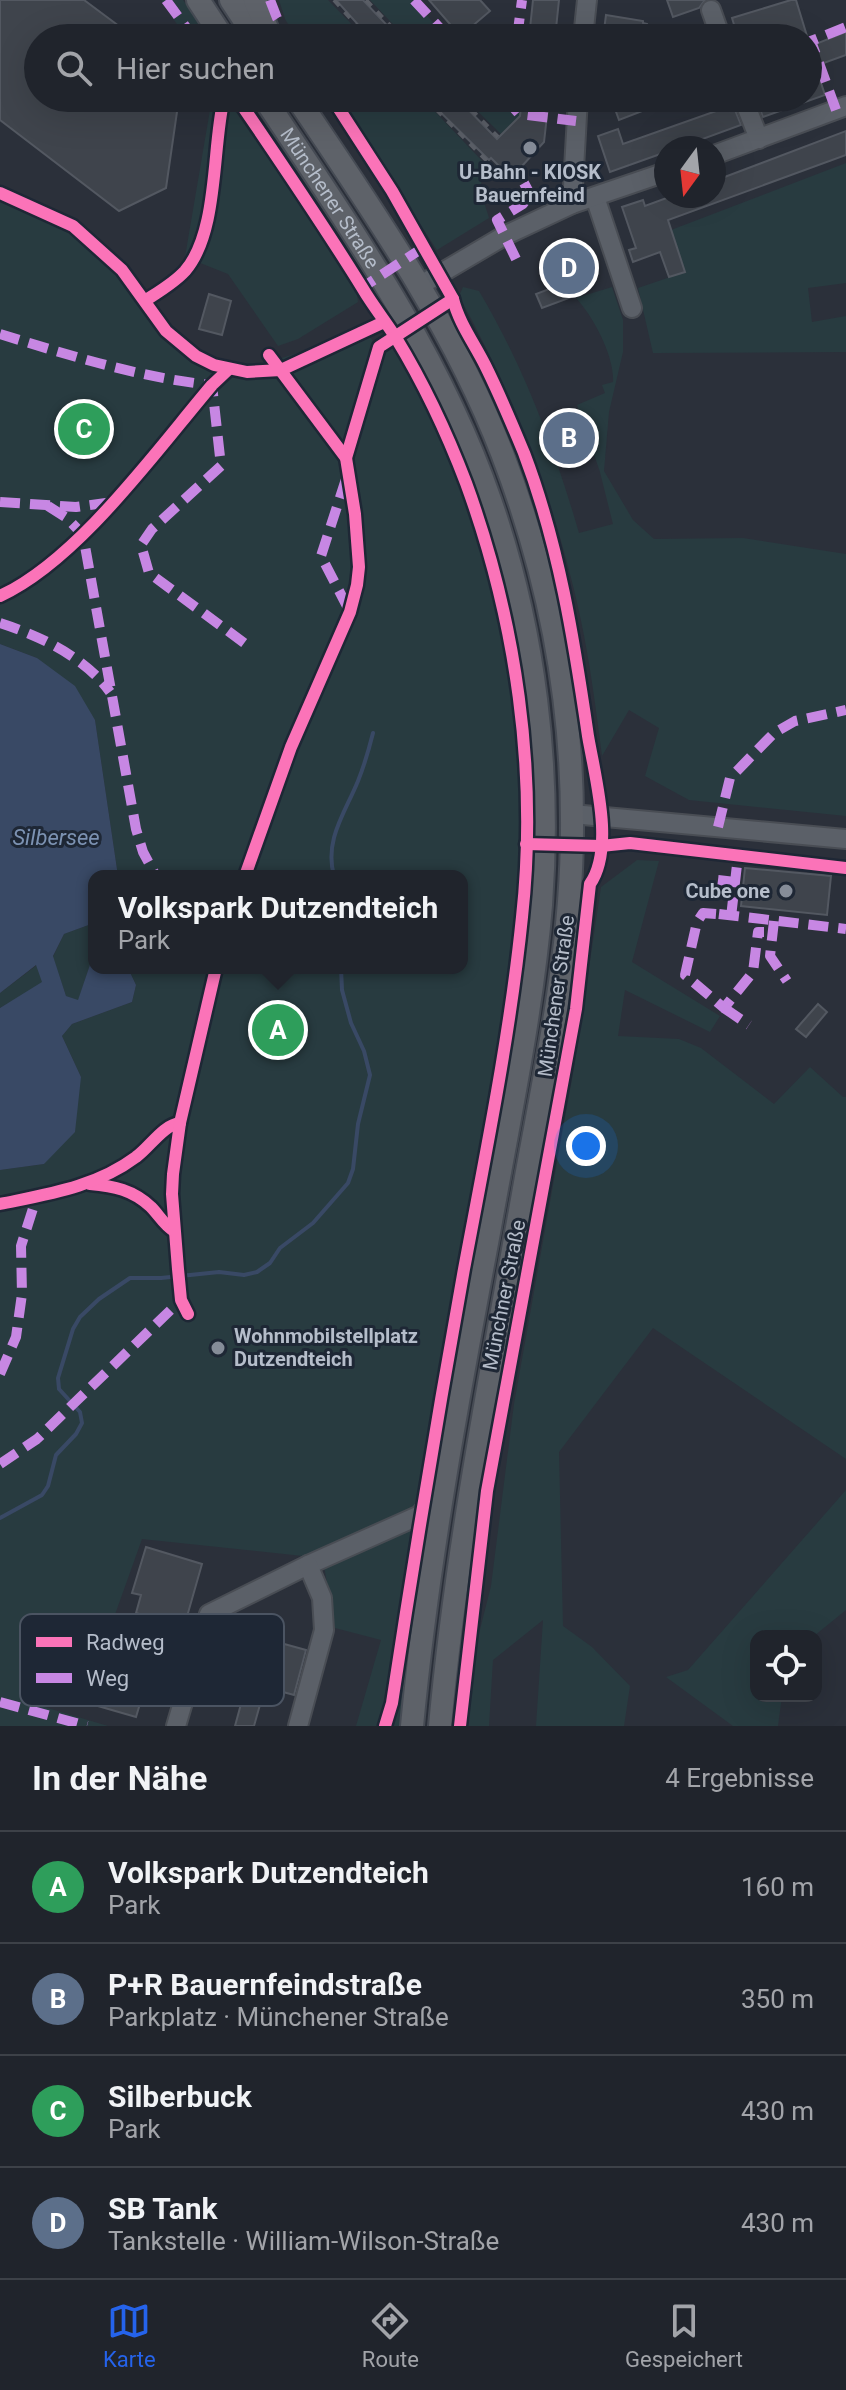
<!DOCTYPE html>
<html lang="de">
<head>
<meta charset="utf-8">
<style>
	body { margin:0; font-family:Roboto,sans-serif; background:#282c34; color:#f1f3f6 }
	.controls { position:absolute; right:24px; bottom:24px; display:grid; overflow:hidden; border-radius:16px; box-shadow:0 8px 32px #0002 }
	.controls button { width:72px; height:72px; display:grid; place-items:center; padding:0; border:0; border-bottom:2px solid #3d4148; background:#20242c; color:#f1f3f6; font:40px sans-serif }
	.compass { position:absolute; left:654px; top:136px; width:72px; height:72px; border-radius:50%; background:#20242c; box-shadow:0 8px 32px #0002; rotate:195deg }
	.you { position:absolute; left:586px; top:1146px; width:28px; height:28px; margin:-20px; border:6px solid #fff; border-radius:50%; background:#1a73e8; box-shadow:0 0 0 12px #1a73e833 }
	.badge { display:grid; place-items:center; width:52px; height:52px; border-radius:50%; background:#2563eb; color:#fff; font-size:26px; font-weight:700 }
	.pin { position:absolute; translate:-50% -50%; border:4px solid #fff; box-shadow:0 2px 8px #0006 }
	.popup { position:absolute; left:88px; top:870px; width:380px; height:104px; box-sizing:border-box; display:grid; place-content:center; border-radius:16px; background:#20242c; filter:drop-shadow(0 2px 6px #0005); font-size:26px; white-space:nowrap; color:#a2a4a9 }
	.popup b { font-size:30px; color:#f1f3f6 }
	.popup::after { content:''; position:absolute; left:50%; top:100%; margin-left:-16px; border:16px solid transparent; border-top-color:#20242c }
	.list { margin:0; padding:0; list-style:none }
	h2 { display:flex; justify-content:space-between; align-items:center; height:104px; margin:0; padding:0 32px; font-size:34px }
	h2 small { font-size:26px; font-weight:400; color:#a2a4a9 }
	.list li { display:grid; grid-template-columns:52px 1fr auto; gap:24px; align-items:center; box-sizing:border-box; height:112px; padding:0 32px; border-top:2px solid #3d4148 }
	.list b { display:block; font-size:30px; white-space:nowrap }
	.list p { margin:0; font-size:26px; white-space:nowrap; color:#a2a4a9 }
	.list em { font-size:26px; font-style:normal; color:#a2a4a9 }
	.icon { flex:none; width:44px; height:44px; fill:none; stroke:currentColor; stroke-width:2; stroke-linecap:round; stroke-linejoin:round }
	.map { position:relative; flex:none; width:846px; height:1726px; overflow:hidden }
	.search { position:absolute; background:#20242c; box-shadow:0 8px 32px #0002; left:24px; right:24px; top:24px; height:88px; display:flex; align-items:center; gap:20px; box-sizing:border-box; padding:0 28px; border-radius:44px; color:#a2a4a9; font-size:30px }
	.sheet { height:552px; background:#20242c }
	nav { display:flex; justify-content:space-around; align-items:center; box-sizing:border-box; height:112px; border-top:2px solid #3d4148; background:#20242c; font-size:22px; color:#a2a4a9 }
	nav a { display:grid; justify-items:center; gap:4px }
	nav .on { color:#2563eb }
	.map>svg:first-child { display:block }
</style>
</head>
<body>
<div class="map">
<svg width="846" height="1726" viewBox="0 0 846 1726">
	<rect width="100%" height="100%" fill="#2b303a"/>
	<g fill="#283b40">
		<polygon points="161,0 183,0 209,38 186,38"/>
		<polygon points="279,0 328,0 365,38 297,38 285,19"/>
		<polygon points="370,0 412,0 448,38 406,38"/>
		<polygon points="212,98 226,98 355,282 358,302 298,339 278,346 228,274 185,257"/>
		<polygon points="337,98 422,98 485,164 480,189 489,218 437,250"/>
		<polygon points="464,98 505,98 521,115 501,134"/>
		<polygon points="846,163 846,283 808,288 812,322 846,316 846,352 653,353 638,288 685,272 671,230"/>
		<path d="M0 187C34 202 68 215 97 240 114 254 130 271 144 288 168 316 187 361 228 364 279 368 317 343 363 326L380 352 406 335 469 464 515 613 535 756 530 946 432 1480 437 1486 405 1726H356L381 1640 335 1628 324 1566 312 1557 142 1539 98 1662 58 1649 41 1706 108 1726H0V1170L44 1164 81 1077 62 1036 72 1024 132 1002 136 985 128 968H462V876H118L95 720 37 658 0 644Z"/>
		<path d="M463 287 479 291C525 369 554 447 579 533L613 524 600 472 577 405 605 393 602 385 613 382C615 357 593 316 576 298L612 287 623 320V352L609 412 604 471 633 520 654 539 743 538 846 554V816L689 800 645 776 659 728 629 710 602 756C596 709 590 662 580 616 556 504 514 396 459 296Z"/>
		<polygon points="637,860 659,861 632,962 720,1016 710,1032 625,990 618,1036 679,1039 701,1048 774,1104 810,1067 843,1097 846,1097 846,1459 653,1328 559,1452 563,1626 592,1647 630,1686 624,1726 536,1726 543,1620 493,1660 489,1726 467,1726 473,1657 491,1586 514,1404 575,1062 601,887"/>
		<polygon points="94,923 94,953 78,1001 66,996 53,957 64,934"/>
		<polygon points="37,965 43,983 0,1008 0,993"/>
		<polygon points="846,1490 846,1610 814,1636 756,1636 756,1696 782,1696 778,1726 733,1726 666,1677 688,1670"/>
	</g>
	<polygon fill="#394965" points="0,644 37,658 75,686 95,720 118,876 94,876 94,923 64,934 53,956 66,996 78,1000 94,953 94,968 128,968 136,985 132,1002 72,1024 62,1036 81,1077 75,1132 44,1164 0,1170 0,1008 42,982 36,965 0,993"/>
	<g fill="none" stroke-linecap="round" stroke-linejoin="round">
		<g stroke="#394965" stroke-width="4">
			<path d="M334 876C324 840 345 813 358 781 364 766 369 749 373 733"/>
			<polyline points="0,1518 42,1495 48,1486 56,1455 76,1434 82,1423 80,1412 59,1389 58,1378 73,1329 80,1317 99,1299 130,1278 161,1278 219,1272 244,1275 257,1272 270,1263 280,1248 313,1223 348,1183 353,1169 358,1124 370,1075 364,1051 351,1023 342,990 341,968"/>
		</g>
	</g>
	<g fill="#3f444c" stroke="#535861" stroke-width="2">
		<polygon points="0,0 84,0 135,38 38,38 38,98 179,98 166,188 119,211 0,120"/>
		<polygon points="336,0 363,0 399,38 370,38"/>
		<polygon points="429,0 480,0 490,11 470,28 479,38 462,38"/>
		<polygon points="533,0 559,0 555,38 529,38"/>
		<polygon points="667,0 705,0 699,8 673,17"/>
		<polygon points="791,0 796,0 807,36 738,38 732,18"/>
		<polygon points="606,15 643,21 643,23 647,24 645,38 603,38"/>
		<polygon points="846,32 846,55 821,64 813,45"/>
		<polygon points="818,74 825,95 763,117 756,98 808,98 808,77"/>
		<polygon points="426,98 457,98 497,139 520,116 522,98 549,98 544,142 511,178 491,158 489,160"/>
		<polygon points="611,98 640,98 645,110 619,120"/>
		<polygon points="733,105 741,125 678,148 666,148 666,152 610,172 598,136 618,129 623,144"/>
		<polygon points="846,131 846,155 668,220 685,272 669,277 660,252 633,262 629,250 636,248 622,207 643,200 645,206 672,196 714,196 714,181"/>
		<polygon points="568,247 585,292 542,308 536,294 565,283 554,252"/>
		<polygon points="209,294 231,301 222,335 199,329"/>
		<polygon points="745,868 831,876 827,915 741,906"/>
		<polygon points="818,1004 827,1012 806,1037 796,1029"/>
		<polygon points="146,1547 202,1564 184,1627 171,1623 152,1689 145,1687 136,1717 91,1704 98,1677 126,1686 146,1616 136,1613 141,1595 132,1593"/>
		<polygon points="277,1642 306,1650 294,1695 265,1687 254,1726 235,1726 253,1660 271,1665"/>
	</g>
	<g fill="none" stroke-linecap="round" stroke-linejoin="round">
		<defs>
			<g id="minor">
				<polyline points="711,10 721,38"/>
				<polyline points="583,38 587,0"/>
				<polyline points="743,98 759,139"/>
				<polyline points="714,155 846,106"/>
				<polyline points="595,197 632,308"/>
				<polyline points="572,204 578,98"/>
				<polyline points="419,286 504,236 572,204 666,172"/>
				<polyline points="572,814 846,839"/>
				<polyline points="176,1726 209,1614 308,1565 420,1515 441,1487"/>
				<polyline points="298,1726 324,1630 322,1598 308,1565"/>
			</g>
			<g id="major">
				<polyline points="198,0 223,38"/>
				<polyline points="231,0 256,38"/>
				<polyline points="255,0 271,38"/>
				<path id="s1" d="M264 98C349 226 439 353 490 500 535 630 551 769 541 905 532 1013 509 1120 490 1227 459 1392 428 1558 412 1726"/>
				<path d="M297 98C373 211 453 325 502 453 548 573 573 701 572 829 572 946 547 1062 526 1177 494 1359 457 1541 440 1726"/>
			</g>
		</defs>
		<use href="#minor" stroke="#494d54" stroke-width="22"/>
		<use href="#major" stroke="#464b54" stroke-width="26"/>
		<use href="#minor" stroke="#5b6068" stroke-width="18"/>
		<use href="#major" stroke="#5e6269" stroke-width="22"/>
		<g stroke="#5a5e66" stroke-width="4" stroke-dasharray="8 8" stroke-linecap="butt">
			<polyline points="334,0 368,38"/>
			<polyline points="366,0 402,38"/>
			<polyline points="425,98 488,162"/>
			<polyline points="460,98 498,137"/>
		</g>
		<g stroke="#c787e3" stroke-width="10" stroke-dasharray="20 10" stroke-linecap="butt">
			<polyline points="166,0 194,38"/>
			<polyline points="270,0 277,18 290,38"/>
			<polyline points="414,0 449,38"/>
			<polyline points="517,38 522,0"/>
			<polyline points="505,98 519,114 576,121"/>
			<polyline points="836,110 811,41 846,27"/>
			<polyline points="516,259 497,220 523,204 530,194 524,183"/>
			<polyline points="357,291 424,247"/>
			<path d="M0 334C68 355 141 378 212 385L221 466 152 529 141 545 149 573 247 645"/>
			<polyline points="346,479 321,556 350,612"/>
			<polyline points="0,502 76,507 112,502"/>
			<polyline points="48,506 67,518 83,535 136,829 143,852 156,876"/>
			<path d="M0 623C40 636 85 657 110 692"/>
			<polyline points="718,827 730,778 774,733 795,721 846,710"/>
			<polyline points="718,880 735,882"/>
			<polyline points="716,914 703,913 697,922 685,975 724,1008 753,972 758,932 764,932"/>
			<polyline points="719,914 846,929"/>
			<polyline points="731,917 738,856"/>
			<polyline points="774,921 770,956 787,981"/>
			<polyline points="724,1008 749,1025"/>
			<polyline points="0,1374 16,1337 22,1294 21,1246 37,1196"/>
			<polyline points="0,1464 37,1439 181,1300"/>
			<polyline points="0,1702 87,1726"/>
		</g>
		<defs>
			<g id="cycleway">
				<path d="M237 98C280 161 323 224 363 289 373 306 386 322 396 338 424 384 447 433 466 483 516 620 538 772 522 917 510 1035 486 1152 464 1269 438 1413 414 1558 392 1703L385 1726"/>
				<path d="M332 98 392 191 453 299C459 323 474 343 485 365 499 393 512 424 524 453 559 545 574 640 588 736 595 777 615 848 590 884L576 1009 487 1491 460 1726"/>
				<polyline points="0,193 73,226 122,270 166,331 196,356 214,365 247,372 281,370 384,322"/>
				<path d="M146 300C160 291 174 283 185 271 219 232 212 146 224 98"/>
				<polyline points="346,458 379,347 453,299"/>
				<path d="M0 596C78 560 156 451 212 385L229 369"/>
				<polyline points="526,844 601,846 630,843 846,868"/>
				<polyline points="245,876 291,747 350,612 357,585 359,567 355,514 346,458 269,355"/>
				<path d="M90 1184C114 1186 133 1190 151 1207 159 1215 164 1225 174 1231"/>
				<path d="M0 1204C48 1194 96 1187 136 1157 150 1147 163 1125 180 1123"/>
				<polyline points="188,1314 181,1300 178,1269 172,1194 173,1174 180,1123 216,968"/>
			</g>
		</defs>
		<use href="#cycleway" stroke="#1e2735" stroke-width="17"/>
		<use href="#cycleway" stroke="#fb73b8" stroke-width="12"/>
	</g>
	<g fill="#858c98" stroke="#1e2735" stroke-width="3">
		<circle cx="530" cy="148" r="8"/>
		<circle cx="786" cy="891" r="8"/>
		<circle cx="218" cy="1348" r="8"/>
	</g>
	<g text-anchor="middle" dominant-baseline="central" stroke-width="6" stroke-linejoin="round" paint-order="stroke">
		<g font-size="20" font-weight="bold" fill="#b5bdca" stroke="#1e2735">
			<text x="530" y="172">U-Bahn - KIOSK<tspan x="530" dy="23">Bauernfeind</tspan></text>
			<text x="770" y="891" text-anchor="end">Cube one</text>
			<text x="234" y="1336" text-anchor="start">Wohnmobilstellplatz<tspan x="234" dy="23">Dutzendteich</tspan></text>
		</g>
		<g font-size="20" fill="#b5bdca" stroke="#1e2735">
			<text stroke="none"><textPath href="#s1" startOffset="120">Münchener Straße</textPath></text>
			<text transform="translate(556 996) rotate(-82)">Münchener Straße</text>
			<text transform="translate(504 1295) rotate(-79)">Münchner Straße</text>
		</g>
		<g font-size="22" font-style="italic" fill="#7c92b2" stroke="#1e2735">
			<text x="56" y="837">Silbersee</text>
		</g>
	</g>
	<rect x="20" y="1614" width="264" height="92" rx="12" fill="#1e2735" stroke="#4b5462" stroke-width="2"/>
	<rect x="36" y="1637" width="36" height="10" fill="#fb73b8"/>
	<rect x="36" y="1673" width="36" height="10" fill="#c787e3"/>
	<g font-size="22" fill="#b5bdca">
		<text x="86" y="1650">Radweg</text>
		<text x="86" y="1686">Weg</text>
	</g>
</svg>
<div class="controls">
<button><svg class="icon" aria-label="locate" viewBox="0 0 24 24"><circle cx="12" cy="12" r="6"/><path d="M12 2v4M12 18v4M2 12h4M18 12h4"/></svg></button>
</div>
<svg class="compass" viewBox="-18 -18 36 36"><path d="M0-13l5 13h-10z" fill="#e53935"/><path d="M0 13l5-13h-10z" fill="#a2a4a9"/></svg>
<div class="you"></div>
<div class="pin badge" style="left:278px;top:1030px;background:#2e9e5b">A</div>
<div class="popup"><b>Volkspark Dutzendteich</b>Park</div>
<div class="pin badge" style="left:569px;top:438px;background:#5c6f8a">B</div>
<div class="pin badge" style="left:84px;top:429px;background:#2e9e5b">C</div>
<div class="pin badge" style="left:569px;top:268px;background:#5c6f8a">D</div>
<div class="search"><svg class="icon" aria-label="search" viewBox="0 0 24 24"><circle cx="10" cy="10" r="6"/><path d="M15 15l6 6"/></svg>Hier suchen</div>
</div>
<section class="sheet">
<h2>In der Nähe<small>4 Ergebnisse</small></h2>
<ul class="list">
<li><span class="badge" style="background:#2e9e5b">A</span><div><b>Volkspark Dutzendteich</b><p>Park</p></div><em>160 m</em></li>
<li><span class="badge" style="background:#5c6f8a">B</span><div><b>P+R Bauernfeindstraße</b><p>Parkplatz · Münchener Straße</p></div><em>350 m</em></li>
<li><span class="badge" style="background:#2e9e5b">C</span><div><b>Silberbuck</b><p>Park</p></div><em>430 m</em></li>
<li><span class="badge" style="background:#5c6f8a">D</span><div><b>SB Tank</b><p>Tankstelle · William-Wilson-Straße</p></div><em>430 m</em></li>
</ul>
</section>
<nav>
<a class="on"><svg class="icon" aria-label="map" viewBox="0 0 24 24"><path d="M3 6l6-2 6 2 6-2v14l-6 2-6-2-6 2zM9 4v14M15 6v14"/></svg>Karte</a>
<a><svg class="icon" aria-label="directions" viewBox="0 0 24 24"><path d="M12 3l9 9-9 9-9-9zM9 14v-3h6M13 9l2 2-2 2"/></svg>Route</a>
<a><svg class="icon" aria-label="saved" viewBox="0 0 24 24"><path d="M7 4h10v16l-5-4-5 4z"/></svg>Gespeichert</a>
</nav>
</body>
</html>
